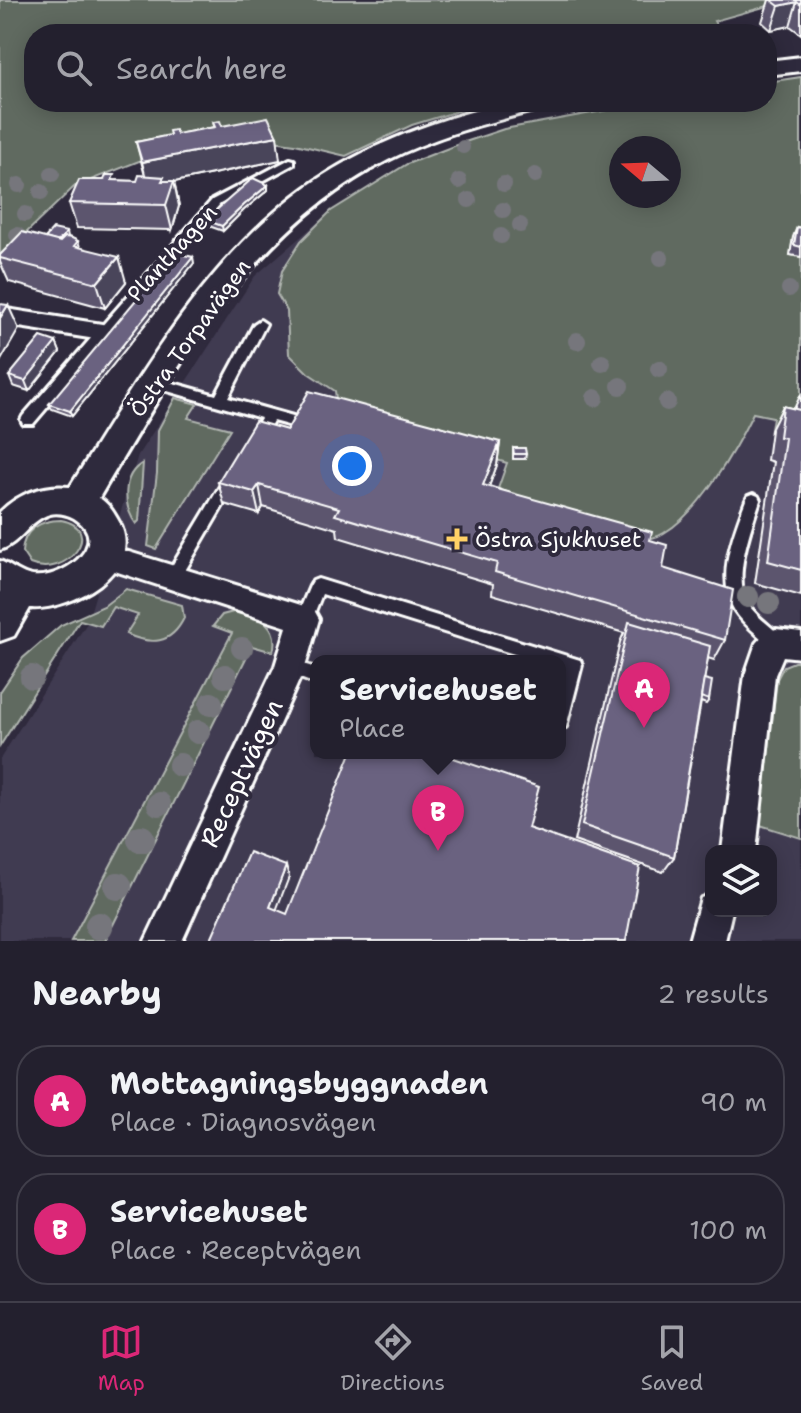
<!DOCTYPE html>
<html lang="en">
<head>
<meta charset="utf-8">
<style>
	body { margin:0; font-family:"Shantell Sans",sans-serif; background:#2f2d3a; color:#f1f3f6 }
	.controls { position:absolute; right:24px; bottom:24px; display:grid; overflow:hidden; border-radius:16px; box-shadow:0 4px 20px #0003 }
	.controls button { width:72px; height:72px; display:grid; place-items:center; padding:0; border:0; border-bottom:2px solid #403e4a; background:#23202e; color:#f1f3f6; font:40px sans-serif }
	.compass { position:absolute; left:609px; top:136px; width:72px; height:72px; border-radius:50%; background:#23202e; box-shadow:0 4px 20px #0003; rotate:289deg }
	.you { position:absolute; left:352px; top:466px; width:28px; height:28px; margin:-20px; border:6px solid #fff; border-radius:50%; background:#1a73e8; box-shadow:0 0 0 12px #1a73e833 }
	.badge { display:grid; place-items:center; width:52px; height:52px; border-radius:50%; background:#db2777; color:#fff; font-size:26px; font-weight:700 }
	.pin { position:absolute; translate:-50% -66px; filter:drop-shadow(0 2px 4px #0008) }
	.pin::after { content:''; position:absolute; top:42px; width:28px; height:24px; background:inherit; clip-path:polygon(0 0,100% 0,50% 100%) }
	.popup { position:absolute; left:310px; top:655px; width:256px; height:104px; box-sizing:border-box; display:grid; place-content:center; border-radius:16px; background:#23202e; filter:drop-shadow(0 2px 6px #0005); font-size:26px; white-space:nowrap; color:#a3a3aa }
	.popup b { font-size:30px; color:#f1f3f6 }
	.popup::after { content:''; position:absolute; left:50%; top:100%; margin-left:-16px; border:16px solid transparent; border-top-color:#23202e }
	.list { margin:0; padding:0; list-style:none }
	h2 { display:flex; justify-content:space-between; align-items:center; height:104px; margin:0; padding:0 32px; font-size:34px }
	h2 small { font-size:26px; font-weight:400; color:#a3a3aa }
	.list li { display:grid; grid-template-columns:52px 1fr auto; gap:24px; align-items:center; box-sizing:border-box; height:112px; margin:0 16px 16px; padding:0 16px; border:2px solid #403e4a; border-radius:32px }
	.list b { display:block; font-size:30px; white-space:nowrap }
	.list p { margin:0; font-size:26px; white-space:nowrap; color:#a3a3aa }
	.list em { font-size:26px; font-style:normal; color:#a3a3aa }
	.icon { flex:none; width:44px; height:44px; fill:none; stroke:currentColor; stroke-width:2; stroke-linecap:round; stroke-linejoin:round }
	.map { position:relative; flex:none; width:801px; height:941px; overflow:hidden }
	.search { position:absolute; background:#23202e; box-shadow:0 4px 20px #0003; left:24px; right:24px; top:24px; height:88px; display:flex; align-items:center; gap:20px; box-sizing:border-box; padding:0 28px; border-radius:32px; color:#a3a3aa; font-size:30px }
	.sheet { height:360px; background:#23202e }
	nav { display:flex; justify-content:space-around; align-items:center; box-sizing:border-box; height:112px; border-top:2px solid #403e4a; background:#23202e; font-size:22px; color:#a3a3aa }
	nav a { display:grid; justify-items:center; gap:4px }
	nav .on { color:#db2777 }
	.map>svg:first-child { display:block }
</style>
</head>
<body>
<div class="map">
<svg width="801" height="941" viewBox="0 0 801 941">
	<rect width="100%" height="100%" fill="#2f2a3d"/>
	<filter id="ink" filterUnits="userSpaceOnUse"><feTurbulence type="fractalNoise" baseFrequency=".0125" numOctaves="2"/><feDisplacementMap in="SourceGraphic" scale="16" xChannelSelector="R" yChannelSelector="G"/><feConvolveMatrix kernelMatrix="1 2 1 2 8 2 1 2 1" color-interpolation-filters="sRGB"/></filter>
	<g filter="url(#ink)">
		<path fill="#413b51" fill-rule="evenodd" d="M801 77V941H0V759L87 623 138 455 255 276 331 211 407 164 459 144 504 129 652 102H767V82ZM621 148H669V196H621ZM316 661H560V753H316ZM711 851H771V911H711Z"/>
		<g fill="#606b60" stroke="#b0b5b0" stroke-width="2" fill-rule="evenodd">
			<polygon points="0,0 789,0 714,21 722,34 34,34 34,102 488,102 412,125 346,156 295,144 236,136 175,147 75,186 0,258"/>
			<path d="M801 77V239L793 238 790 255 801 257V416L771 430 773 417 753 413C735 450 700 512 664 533 655 539 645 539 634 540L493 503 507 463 338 414 335 391 308 373 289 354 287 311 277 294 282 271 301 241 331 211 407 164 459 144 504 129 652 102H767V82ZM621 148H669V196H621Z"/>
			<polygon points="175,398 197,404 188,418 230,429 156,549 148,546 157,473 158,430"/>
			<path d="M143 463 139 521 136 524C123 506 121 475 143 463Z"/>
			<path d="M61 520C106 528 67 580 30 564L22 552C23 530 40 520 61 520Z"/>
			<path d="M126 589 182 605 184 618C171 645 151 645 126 634L138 615 113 607 101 626 80 620 0 746V692L23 658 61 625 104 606Z"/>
			<path d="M237 611C260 615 280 626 273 652L252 646 105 941H71L232 633 213 626 222 615Z"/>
			<polygon points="794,662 801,662 801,838 760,825 777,679 784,666"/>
		</g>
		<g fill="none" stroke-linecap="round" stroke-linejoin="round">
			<defs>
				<g id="service">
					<polygon points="290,159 294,160 294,164 220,204 33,424 23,424 21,420 23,416 212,200"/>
					<polygon points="260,320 266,324 228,398 311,421 313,425 311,429 306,430 273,421 261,442 256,443 249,438 261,418 150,386 149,383 150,380 155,378 216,395 254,324"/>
					<polygon points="231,474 236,476 238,480 179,581 174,583 169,581 166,576 226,476"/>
					<path d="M753 494 758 496 760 500C752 525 733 575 746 600 753 615 770 625 782 637L784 642 782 647 776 649 770 647C759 635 744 625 735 611 715 578 734 532 746 500L748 496Z"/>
					<polygon points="318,579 580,660 582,665 566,727 560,729 560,688 565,670 560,668 560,661 537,661 322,594 310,624 304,626 298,624 296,619 310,586 313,581"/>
					<polygon points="290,660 316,668 316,684 284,672 282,667 284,662"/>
				</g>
				<g id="minor">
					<polygon points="0,308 102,324 110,326 113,332 110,338 102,340 0,324"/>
					<polygon points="103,544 304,606 314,610 319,619 305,667 182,941 145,941 275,666 287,627 93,564 89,556 93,548"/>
					<polygon points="776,629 801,632 801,658 783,656 775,675 756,851 722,851 745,675 756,643 765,633"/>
					<polygon points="711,894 711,911 732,911 725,941 689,941 701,898"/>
				</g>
				<g id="tertiary">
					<polygon points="801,57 801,71 767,75 767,61"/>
					<path d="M509 102H553L549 107C494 121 439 134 388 160 248 231 176 370 99 498 109 504 114 513 119 522 146 571 70 611 30 608L14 636 0 641V561C10 565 18 572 28 575 59 584 115 543 74 518 67 514 57 512 50 514 29 520 21 543 0 550V512C19 493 44 484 70 487 133 388 192 281 283 205 347 151 429 121 509 102Z"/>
				</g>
			</defs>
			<use href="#service" stroke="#fff" stroke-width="6"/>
			<use href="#minor" stroke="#fff" stroke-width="6"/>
			<use href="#tertiary" stroke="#fff" stroke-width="6"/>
			<use href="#service" fill="#2f2a3d" fill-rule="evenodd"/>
			<use href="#minor" fill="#2f2a3d" fill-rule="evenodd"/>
			<use href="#tertiary" fill="#2f2a3d" fill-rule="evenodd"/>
		</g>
		<g fill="#76767c">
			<circle cx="463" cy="147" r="7"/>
			<circle cx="52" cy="174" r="8"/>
			<circle cx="535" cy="175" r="8"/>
			<circle cx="459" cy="181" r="8"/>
			<circle cx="504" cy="184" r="8"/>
			<circle cx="19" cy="185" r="8"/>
			<circle cx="41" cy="192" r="8"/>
			<circle cx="469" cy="200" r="8"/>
			<circle cx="503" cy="210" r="8"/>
			<circle cx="25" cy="214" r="8"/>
			<circle cx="520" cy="225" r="8"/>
			<circle cx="17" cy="235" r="8"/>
			<circle cx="501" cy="236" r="8"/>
			<circle cx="661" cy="258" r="8"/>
			<circle cx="789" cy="289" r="8"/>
			<circle cx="577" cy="341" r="9"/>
			<circle cx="602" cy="363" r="9"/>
			<circle cx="659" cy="369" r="9"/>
			<circle cx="620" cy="386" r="9"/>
			<circle cx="595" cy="398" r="9"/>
			<circle cx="667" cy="402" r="9"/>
			<circle cx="748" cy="597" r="11"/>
			<circle cx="769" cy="603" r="11"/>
			<circle cx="242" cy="648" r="11"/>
			<circle cx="225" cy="676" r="12"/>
			<circle cx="32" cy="677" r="12"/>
			<circle cx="211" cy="704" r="12"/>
			<circle cx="198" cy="732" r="12"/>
			<circle cx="180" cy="765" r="12"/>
			<circle cx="159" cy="804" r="12"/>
			<circle cx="141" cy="839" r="14"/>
			<circle cx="118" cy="886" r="14"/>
			<circle cx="99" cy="926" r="14"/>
		</g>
		<g fill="#5b546e" stroke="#fff" stroke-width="2">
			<polygon points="769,0 801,0 801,34 790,26 771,30 762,22"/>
			<polygon points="213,122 222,126 280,160 174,182 179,206 172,230 77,228 69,203 104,180 137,181 145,176 136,142 214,127"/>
			<polygon points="268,185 268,190 244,210 223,231 206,225 205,220"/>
			<polygon points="797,227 801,228 801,257 790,255 793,237"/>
			<polygon points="67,232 68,237 78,241 80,247 126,282 105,308 9,282 0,262 0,255 45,238"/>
			<polygon points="194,263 72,416 52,409 49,404"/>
			<polygon points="56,342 60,352 29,391 13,386 9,376"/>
			<polygon points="801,394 801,596 755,583 773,462 767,460 771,430 783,406 794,409"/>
			<polygon points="500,442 497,465 489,486 650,540 663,568 725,640 714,660 708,658 704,679 709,700 706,704 701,702 674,857 663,872 574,841 620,642 624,633 492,594 493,584 338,537 337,529 263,507 259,514 224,504 218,482"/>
			<polygon points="513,448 526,454 525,459 513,459"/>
		</g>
		<g fill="#4a455a" stroke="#fff" stroke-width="2">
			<polygon points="797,2 790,26 771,30 779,6"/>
			<polygon points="277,136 280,160 174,182 179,206 172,230 166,205 148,187 142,162"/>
			<polygon points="268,185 268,190 244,210 223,231 222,226 244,205"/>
			<polygon points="119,257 126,282 105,308 97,283"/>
			<polygon points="193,257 194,263 72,416 70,411"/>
			<polygon points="8,305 19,329 0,362 0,318"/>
			<polygon points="56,342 60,352 29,391 25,381"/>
			<polygon points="500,442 497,465 481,508 483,485"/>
			<polygon points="259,485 263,507 259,514 254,492"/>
			<polygon points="286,866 289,877 274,916 270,907"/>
		</g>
		<g fill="#6a6280" stroke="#fff" stroke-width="2">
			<polygon points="771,0 801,0 801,5 797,2 779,6"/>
			<polygon points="268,117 277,136 142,162 136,142 170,135 169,131 175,130 177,134 215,127 213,122 220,121 222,126"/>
			<polygon points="106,175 114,175 112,180 137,181 139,175 164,177 162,181 174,181 166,205 69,203 79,180 104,180"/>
			<polygon points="253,178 268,185 244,205 222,226 205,220"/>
			<polygon points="797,227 801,228 801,247 794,245"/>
			<polygon points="53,229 67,232 58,242 45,238"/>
			<polygon points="22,232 60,242 65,237 72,238 78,241 74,246 119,257 97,283 0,258 0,255"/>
			<polygon points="175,253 193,257 70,411 49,404"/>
			<polygon points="0,304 8,305 0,318"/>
			<polygon points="41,337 56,342 25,381 9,376"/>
			<polygon points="309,391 500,442 483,485 652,532 650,540 667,545 663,568 733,590 725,640 495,572 497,563 335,515 339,508 259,485 254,492 218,482 255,421 287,430"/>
			<polygon points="783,406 800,410 801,406 801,570 768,561 785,438 779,437"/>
			<polygon points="513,448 525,448 526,454 514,454"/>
			<polygon points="629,622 710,646 674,857 582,825"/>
			<polygon points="704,679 712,681 709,700 701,697"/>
			<polygon points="351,753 439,753 539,787 528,828 640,867 626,941 210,941 249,852 286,866 270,907 287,914"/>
		</g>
	</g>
	<path fill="#ffd166" stroke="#2f2a3d" stroke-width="3" d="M453 527h8v8h8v8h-8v8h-8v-8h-8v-8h8z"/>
	<g text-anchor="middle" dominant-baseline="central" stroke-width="8" stroke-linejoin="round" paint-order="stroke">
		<g font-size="22" fill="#fff" stroke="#2f2a3d">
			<text transform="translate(172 253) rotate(-48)">Planthagen</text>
			<text transform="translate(190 338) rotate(-54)">Östra Torpavägen</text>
		</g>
		<g font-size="22" fill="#fff" stroke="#2f2a3d" text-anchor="start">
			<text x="475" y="539">Östra Sjukhuset</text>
		</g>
		<g font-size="26" fill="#fff" stroke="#2f2a3d">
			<text transform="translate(241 773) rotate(-65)">Receptvägen</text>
		</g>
	</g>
</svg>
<div class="controls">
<button><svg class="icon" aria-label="layers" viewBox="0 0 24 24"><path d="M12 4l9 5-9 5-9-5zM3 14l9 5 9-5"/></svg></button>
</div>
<svg class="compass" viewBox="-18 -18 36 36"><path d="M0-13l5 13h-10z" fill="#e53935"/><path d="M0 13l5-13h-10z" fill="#a3a3aa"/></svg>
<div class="you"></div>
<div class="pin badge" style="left:644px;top:728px">A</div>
<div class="pin badge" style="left:438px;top:851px">B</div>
<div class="popup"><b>Servicehuset</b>Place</div>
<div class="search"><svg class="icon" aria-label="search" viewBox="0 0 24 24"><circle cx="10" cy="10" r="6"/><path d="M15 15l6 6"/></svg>Search here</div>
</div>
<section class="sheet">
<h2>Nearby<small>2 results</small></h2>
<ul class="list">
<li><span class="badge">A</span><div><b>Mottagningsbyggnaden</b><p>Place · Diagnosvägen</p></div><em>90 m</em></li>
<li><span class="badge">B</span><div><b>Servicehuset</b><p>Place · Receptvägen</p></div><em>100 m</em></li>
</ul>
</section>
<nav>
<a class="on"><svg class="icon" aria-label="map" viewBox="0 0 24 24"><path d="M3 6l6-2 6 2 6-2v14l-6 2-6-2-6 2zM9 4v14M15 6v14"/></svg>Map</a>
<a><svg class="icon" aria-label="directions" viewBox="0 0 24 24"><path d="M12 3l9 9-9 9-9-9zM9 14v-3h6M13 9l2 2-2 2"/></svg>Directions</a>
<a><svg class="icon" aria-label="saved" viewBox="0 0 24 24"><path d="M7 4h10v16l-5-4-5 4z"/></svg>Saved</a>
</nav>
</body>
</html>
